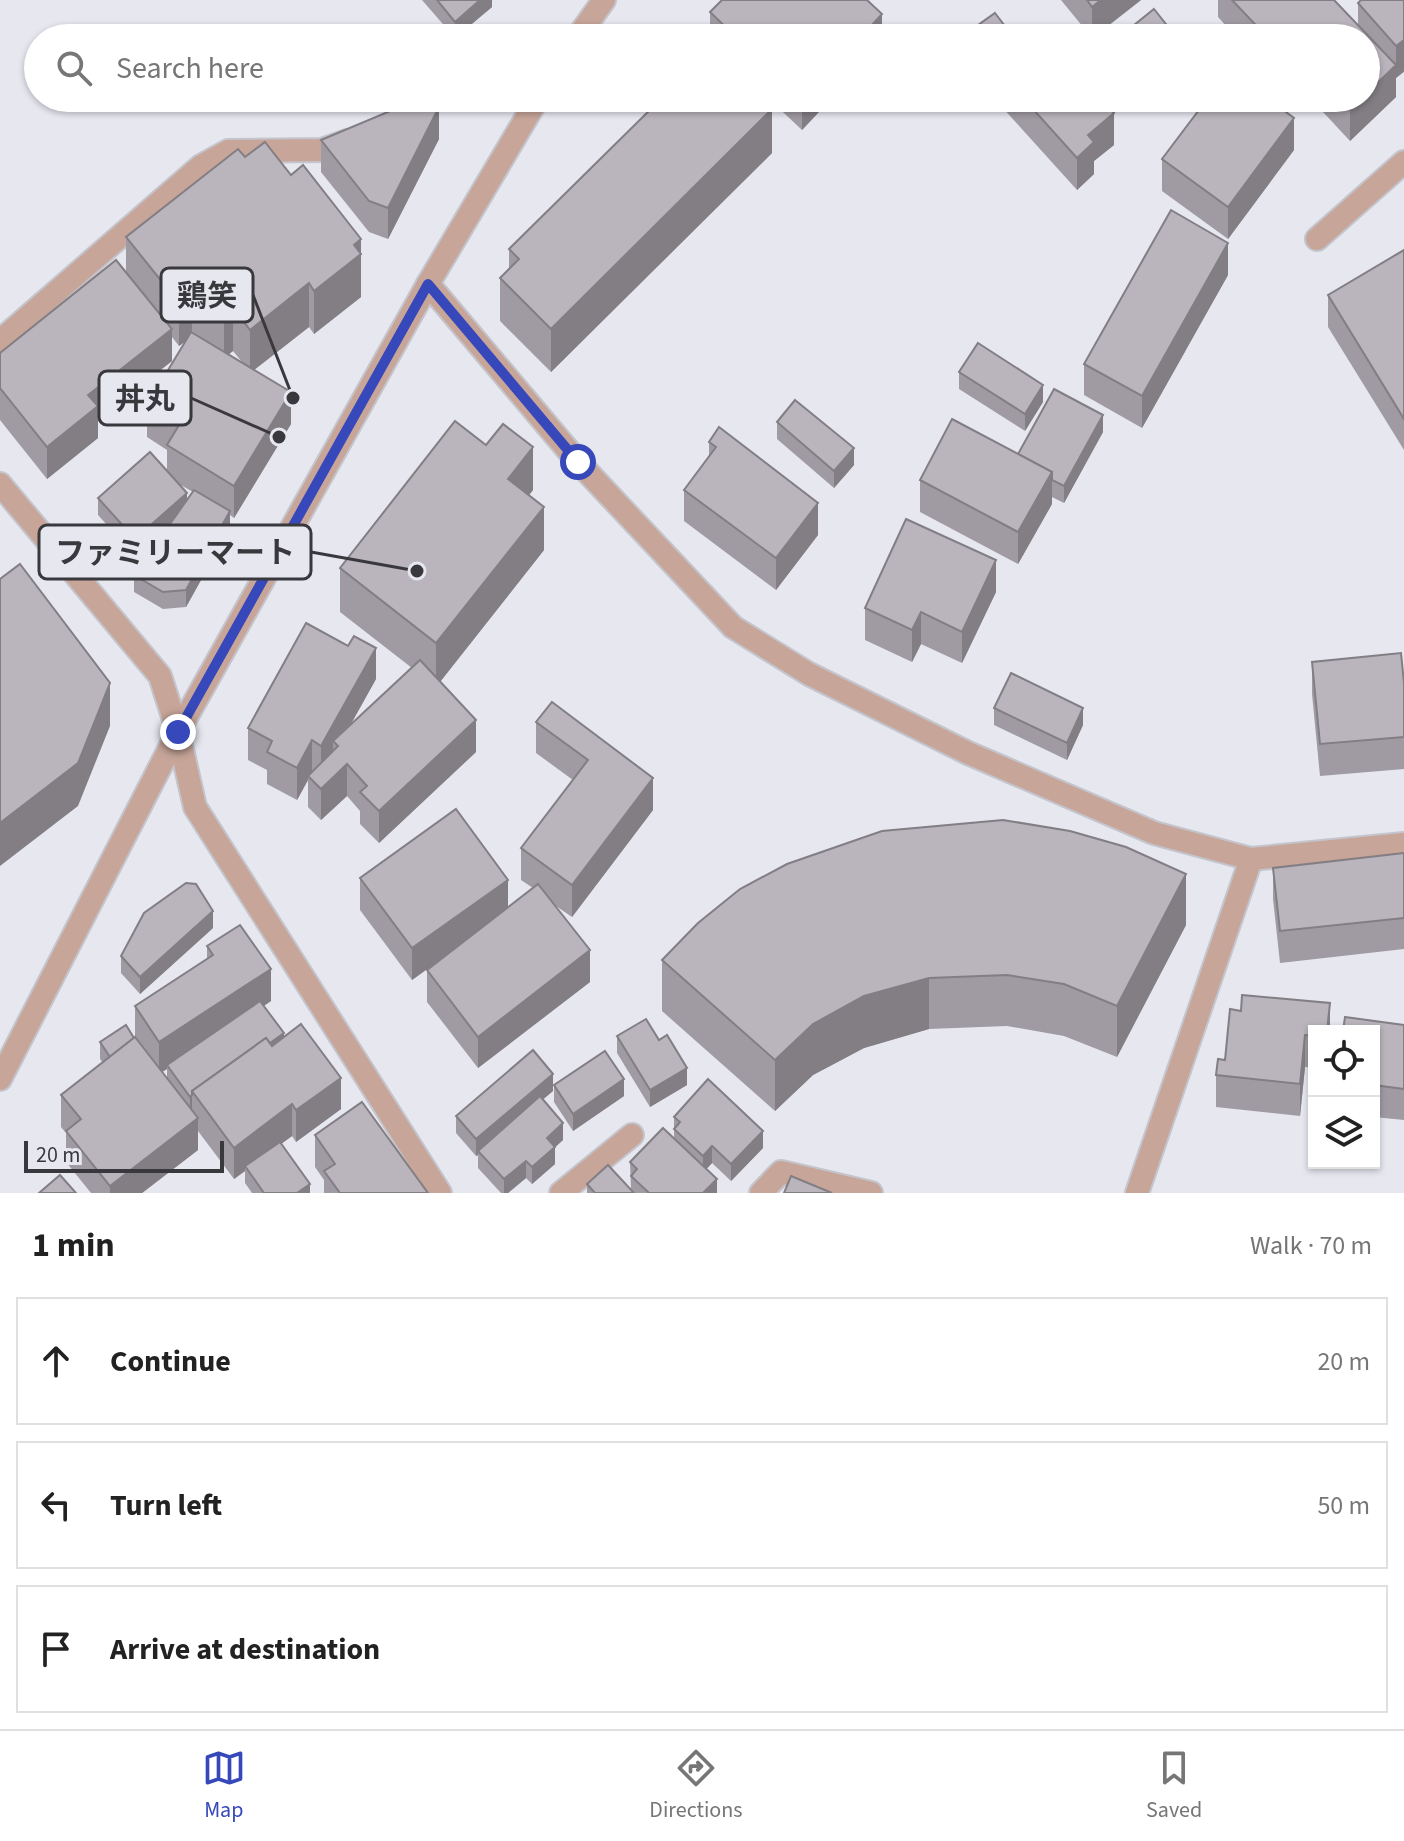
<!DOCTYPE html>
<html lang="en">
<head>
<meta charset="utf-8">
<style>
	body { margin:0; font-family:"Source Sans 3","Noto Sans JP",sans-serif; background:#f6f6f6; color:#222 }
	.controls { position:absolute; right:24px; bottom:24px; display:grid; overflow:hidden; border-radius:0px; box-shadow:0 2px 6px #0004 }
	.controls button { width:72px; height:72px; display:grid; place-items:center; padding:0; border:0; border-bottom:2px solid #e0e0e0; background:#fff; color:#222; font:40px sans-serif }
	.scale { position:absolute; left:24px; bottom:20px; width:200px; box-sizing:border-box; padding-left:8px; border:4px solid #39393d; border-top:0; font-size:22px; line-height:28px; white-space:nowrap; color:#39393d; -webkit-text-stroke:6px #e7e7f0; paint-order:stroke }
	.stop { position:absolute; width:24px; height:24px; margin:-18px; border:6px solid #3648ba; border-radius:50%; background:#fff }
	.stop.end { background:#3648ba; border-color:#fff; box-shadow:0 2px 8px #0008 }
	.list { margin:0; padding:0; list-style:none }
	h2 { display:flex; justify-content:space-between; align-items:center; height:104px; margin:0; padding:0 32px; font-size:34px }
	h2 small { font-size:26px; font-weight:400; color:#767676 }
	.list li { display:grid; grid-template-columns:52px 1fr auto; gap:24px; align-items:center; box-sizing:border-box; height:128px; margin:0 16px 16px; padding:0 16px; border:2px solid #e0e0e0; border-radius:0px }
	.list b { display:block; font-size:30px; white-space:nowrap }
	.list em { font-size:26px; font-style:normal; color:#767676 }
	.icon { flex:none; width:44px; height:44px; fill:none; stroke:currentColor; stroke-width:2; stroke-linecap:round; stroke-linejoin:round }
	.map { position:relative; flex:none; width:1404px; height:1193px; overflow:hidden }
	.search { position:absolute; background:#fff; box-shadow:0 2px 6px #0004; left:24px; right:24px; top:24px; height:88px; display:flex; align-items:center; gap:20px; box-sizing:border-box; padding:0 28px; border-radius:44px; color:#767676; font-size:30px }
	.sheet { height:536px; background:#fff }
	nav { display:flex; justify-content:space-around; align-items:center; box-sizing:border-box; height:112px; border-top:2px solid #e0e0e0; background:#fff; font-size:22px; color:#767676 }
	nav a { display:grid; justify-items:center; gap:4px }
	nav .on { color:#3648ba }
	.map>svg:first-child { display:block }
</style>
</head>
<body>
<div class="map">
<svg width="1404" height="1193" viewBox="0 0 1404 1193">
	<rect width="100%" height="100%" fill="#e7e7f0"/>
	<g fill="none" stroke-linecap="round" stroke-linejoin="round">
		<defs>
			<g id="service">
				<polyline points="1317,239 1404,162"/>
				<polyline points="0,341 201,166 228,151 322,150 347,141"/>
				<polyline points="561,1193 632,1135"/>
				<polyline points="761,1193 781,1172 871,1193"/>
				<polyline points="1137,1193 1251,859"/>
			</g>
			<g id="minor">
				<polyline points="428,284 578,462 733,627 809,674 968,753 1154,833 1251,859 1404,844"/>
				<polyline points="0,484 160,676 178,732 195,807 440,1193"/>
			</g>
			<g id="tertiary">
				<polyline points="577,38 604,0"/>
				<polyline points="0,1079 178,732 428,284 538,98"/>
			</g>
		</defs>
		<use href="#service" stroke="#c4c4cc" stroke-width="26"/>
		<use href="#minor" stroke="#c4c4cc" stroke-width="26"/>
		<use href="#tertiary" stroke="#c4c4cc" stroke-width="26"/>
		<use href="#service" stroke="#c7a599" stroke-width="22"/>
		<use href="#minor" stroke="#c7a599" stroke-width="22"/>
		<use href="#tertiary" stroke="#c7a599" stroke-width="22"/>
	</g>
	<g fill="#a09ba2" fill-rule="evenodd">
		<polygon points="422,0 492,0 492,7 455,38"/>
		<polygon points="1061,0 1141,0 1093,38 1092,38"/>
		<polygon points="1218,0 1334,0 1358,25 1358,3 1404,0 1404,72 1396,78 1396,97 1350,141 1310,98 1366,98 1366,38 1237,38 1218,17"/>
		<polygon points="710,12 882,38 710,38"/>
		<polygon points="768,98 832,98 802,130"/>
		<polygon points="1002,98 1080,98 1114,145 1094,161 1094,174 1077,190 1002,107"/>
		<polygon points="1294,98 1309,98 1301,105"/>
		<polygon points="439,139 388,239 369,232 321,172 321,140"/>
		<polygon points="1294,150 1228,239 1162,191 1162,159"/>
		<polygon points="772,153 551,372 500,321 500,278 509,269 509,249"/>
		<path d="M245 157 291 175 361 239V297L314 334 309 327 254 370 291 424 234 518 230 515V528L186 607 163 609 134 592V575L168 527 135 556 98 515V498L167 471V450L147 437V405L186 341 179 346 172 337V361L98 419V438L47 479 0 420V353L126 272V237ZM233 351 242 362 229 354ZM179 484 193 492 187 500Z"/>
		<polygon points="1404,250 1404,450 1328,327 1328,295"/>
		<polygon points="1228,275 1142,428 1084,395 1084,364"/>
		<polygon points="959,372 1043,402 1025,431 959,389"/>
		<polygon points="777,422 854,465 834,488 777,439"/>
		<polygon points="1103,432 1064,503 1052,497 1052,504 1018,564 920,512 920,480"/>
		<polygon points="709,442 818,535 776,590 684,521 684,490 709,457"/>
		<polygon points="533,490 529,495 544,550 440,682 476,752 379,843 360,824 360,811 347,796 321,820 308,807 308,780 297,800 267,784 267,770 248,760 248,728 376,679 351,724 412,668 340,612 340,568"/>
		<polygon points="996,592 962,663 921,644 912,662 865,640 865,608"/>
		<polygon points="1312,662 1404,683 1404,769 1320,776 1312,694"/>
		<polygon points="552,702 653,810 572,917 553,904 590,982 478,1068 427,1002 427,970 435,963 412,980 360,910 360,878 508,907 533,888 521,880 521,848 573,780 536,753 536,722"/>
		<polygon points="994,708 1083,725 1067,760 994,725"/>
		<polygon points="1404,853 1404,949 1280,963 1273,899 1273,868"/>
		<polygon points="1186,925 1117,1057 1064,1036 1007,1026 929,1029 864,1048 813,1075 775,1111 662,1011 662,960"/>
		<polygon points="213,928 140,994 121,973 121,956"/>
		<path d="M207 946 271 1001 264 1006 284 1037 341 1109 296 1142 292 1136 281 1144 310 1193H252L245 1183V1171L234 1179 198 1131V1150L142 1193H91L66 1162V1133L61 1127V1095L103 1063 100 1059V1042L135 1038V1006L207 959ZM167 1069V1079L162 1072Z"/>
		<polygon points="1230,1009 1330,1031 1314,1031 1314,1068 1305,1067 1300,1116 1216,1107 1216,1075 1225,1060"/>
		<polygon points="1404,1025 1404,1120 1374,1117 1374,1031"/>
		<polygon points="617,1036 687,1085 650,1107 617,1053"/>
		<polygon points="554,1085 624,1096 573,1131 554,1102"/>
		<polygon points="553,1091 543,1099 563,1140 555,1147 555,1164 532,1184 526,1178 508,1193 501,1193 478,1168 478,1155 476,1156 456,1133 456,1116"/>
		<polygon points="674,1117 763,1148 731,1181 712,1163 706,1169 717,1193 587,1193 587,1184 631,1189 630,1162 674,1138"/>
		<polygon points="315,1135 428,1193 324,1193 324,1180 315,1167"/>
	</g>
	<g fill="#827e84">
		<polygon points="480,0 492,0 492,7 455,38 455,22"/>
		<polygon points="1101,0 1141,0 1092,38 1092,7"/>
		<polygon points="882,14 882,38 860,38"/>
		<polygon points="1404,40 1404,71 1396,78 1396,97 1350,141 1350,109 1362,98 1366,98 1366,94 1396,65 1396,46"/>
		<polygon points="802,98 832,98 802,130"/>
		<polygon points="1301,98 1309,98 1301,105"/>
		<polygon points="439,107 439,139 388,239 388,208"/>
		<polygon points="772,109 772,153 551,372 551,329"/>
		<polygon points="1114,113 1114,145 1094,161 1094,174 1077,190 1077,158 1088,135"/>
		<polygon points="1294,118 1294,150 1228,239 1228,207"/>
		<polygon points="361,239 361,297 314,334 314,291 354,245"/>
		<polygon points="1228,243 1228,275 1142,428 1142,396"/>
		<polygon points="309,283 309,327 250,373 250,330"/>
		<polygon points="192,293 192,336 179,346 179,303"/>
		<polygon points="233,307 233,351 224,358 224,315"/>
		<polygon points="172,329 172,361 98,419 98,438 47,479 47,447 88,395"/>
		<polygon points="1043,385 1043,402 1025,431 1025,414"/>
		<polygon points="291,392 291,424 234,518 234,486"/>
		<polygon points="1103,415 1103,432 1064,503 1064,486"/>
		<polygon points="533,447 533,490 508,522 508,479"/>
		<polygon points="854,448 854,465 834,488 834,471"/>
		<polygon points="1052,472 1052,504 1018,564 1018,532"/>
		<polygon points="187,493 187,510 135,556 135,539"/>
		<polygon points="818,503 818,535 776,590 776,558"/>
		<polygon points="544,507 544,550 436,687 436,643"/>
		<polygon points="230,511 230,528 186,607 186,590"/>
		<polygon points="996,560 996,592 962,663 962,632"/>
		<polygon points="921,612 921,644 912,662 912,630"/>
		<polygon points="376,648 376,679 338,747 333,741 333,757 321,778 321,746"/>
		<polygon points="110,683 110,726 78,806 0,866 0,823"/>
		<polygon points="1083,708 1083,725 1067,760 1067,743"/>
		<polygon points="476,720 476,752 379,843 379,811"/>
		<polygon points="312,740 312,772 308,776 308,780 297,800 297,768"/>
		<polygon points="347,764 347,796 321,820 321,789"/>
		<polygon points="653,778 653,810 572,917 572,885"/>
		<polygon points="1186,874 1186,925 1117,1057 1117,1006"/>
		<polygon points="508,880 508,911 412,980 412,948"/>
		<polygon points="213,911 213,928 140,994 140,977"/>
		<polygon points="590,950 590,982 478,1068 478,1037"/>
		<polygon points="271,969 271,1001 169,1067 167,1065 167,1069 159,1074 159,1042"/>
		<polygon points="929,978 929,1029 864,1048 813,1075 775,1111 775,1060 813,1024 864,996"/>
		<polygon points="1330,1003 1330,1031 1327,1031"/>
		<polygon points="284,1033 284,1050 194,1094"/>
		<polygon points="1305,1035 1305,1067 1300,1116 1300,1084"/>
		<polygon points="687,1068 687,1085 650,1107 650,1090"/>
		<polygon points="553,1074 553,1091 480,1153 478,1151 478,1155 476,1156 476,1139"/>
		<polygon points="341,1078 341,1109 296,1142 296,1110"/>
		<polygon points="624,1079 624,1096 573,1131 573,1114"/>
		<polygon points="192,1095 192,1112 190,1114 190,1097"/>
		<polygon points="292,1104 292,1136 247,1169 245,1166 245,1171 234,1179 234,1148"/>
		<polygon points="198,1118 198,1150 142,1193 110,1193 110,1186"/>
		<polygon points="563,1123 563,1140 551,1151 555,1147 555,1164 532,1184 532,1167 547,1138"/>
		<polygon points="763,1131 763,1148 731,1181 731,1164"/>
		<polygon points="712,1146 712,1163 703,1173 703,1156"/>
		<polygon points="526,1161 526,1178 508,1193 504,1193 504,1179"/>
		<polygon points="717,1179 717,1193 703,1193"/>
		<polygon points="310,1184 310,1193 297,1193"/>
	</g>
	<g fill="#bab4bc" stroke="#827e84" stroke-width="2">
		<polygon points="437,0 480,0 455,22"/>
		<polygon points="722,0 867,0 882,14 860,38 737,38 710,12"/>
		<polygon points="1087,0 1101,0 1092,7"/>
		<polygon points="1232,0 1334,0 1396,65 1366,94 1366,38 1268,38"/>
		<polygon points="1361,0 1404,0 1404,40 1396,46 1358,3"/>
		<polygon points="1154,9 1177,38 1118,38"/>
		<polygon points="995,13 1014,38 960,38"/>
		<polygon points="421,98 439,107 388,208 369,201 321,140"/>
		<polygon points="662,98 761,98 772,109 551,329 500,278 519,259 509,249"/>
		<polygon points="1023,98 1080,98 1084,102 1088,98 1101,98 1114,113 1088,135 1094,142 1077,158"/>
		<polygon points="1208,98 1267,98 1294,118 1228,207 1162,159"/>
		<polygon points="1340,98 1362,98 1350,109"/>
		<polygon points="265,142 291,175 303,165 361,239 354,245 361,254 314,291 309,283 250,330 233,307 224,315 192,293 179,303 126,237 238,149 245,157"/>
		<polygon points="1171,210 1228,243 1142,396 1084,364"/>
		<polygon points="1404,250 1404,419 1328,295"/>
		<polygon points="116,260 172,329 88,395 98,406 47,447 0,388 0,353"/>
		<polygon points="191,332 291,392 234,486 167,445 179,425 147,405"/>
		<polygon points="978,343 1043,385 1025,414 959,372"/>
		<polygon points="1054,389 1103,415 1064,486 1052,480 1052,472 1018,454"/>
		<polygon points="795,400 854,448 834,471 777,422"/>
		<polygon points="952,419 1052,472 1018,532 920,480"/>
		<polygon points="455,421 486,445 503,424 533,447 508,479 544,507 436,643 340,568"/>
		<polygon points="719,427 818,503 776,558 684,490 716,447 709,442"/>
		<polygon points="150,452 187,493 135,539 98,498"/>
		<polygon points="194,490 230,511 186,590 163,592 134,575"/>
		<polygon points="906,519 996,560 962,632 921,612 912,630 865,608"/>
		<polygon points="20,564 110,683 78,763 0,823 0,579"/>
		<polygon points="306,623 348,646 354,636 376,648 321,746 312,740 297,768 267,752 272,741 248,728"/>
		<polygon points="1401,653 1404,683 1404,737 1320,744 1312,662"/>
		<polygon points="420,660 476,720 379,811 360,792 367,786 347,764 321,789 308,776 338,746 333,741"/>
		<polygon points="1011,673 1083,708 1067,743 994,708"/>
		<polygon points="552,702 653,778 572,885 521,848 588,760 536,722"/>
		<polygon points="456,809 508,880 412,948 360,878"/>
		<polygon points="1003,820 1070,831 1126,847 1186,874 1117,1006 1064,984 1007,975 929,978 864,996 813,1024 775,1060 662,960 698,923 740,889 787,864 882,831"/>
		<polygon points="1404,853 1404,918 1280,931 1273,868"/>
		<polygon points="186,883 196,884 213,911 140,977 121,956 144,913"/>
		<polygon points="538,884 590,950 478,1037 427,970"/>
		<polygon points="240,925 271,969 159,1042 135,1006 213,955 207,946"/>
		<polygon points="1242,995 1330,1003 1327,1031 1314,1031 1314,1036 1305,1035 1300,1084 1216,1075 1218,1059 1225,1060 1230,1009 1241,1011"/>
		<polygon points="260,1001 284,1033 270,1043 266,1038 192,1091 192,1095 190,1097 167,1065"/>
		<polygon points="1345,1017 1404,1025 1404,1089 1374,1085 1374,1031 1343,1031"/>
		<polygon points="646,1019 659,1040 667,1035 687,1068 650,1090 617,1036"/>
		<polygon points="301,1024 341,1078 296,1110 292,1104 234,1148 192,1091 266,1038 272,1046"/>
		<polygon points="126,1025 134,1038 110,1057 100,1042"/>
		<polygon points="135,1037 198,1118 110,1186 66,1131 81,1119 61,1095"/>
		<polygon points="533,1050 553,1074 476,1139 456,1116"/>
		<polygon points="605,1051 624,1079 573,1114 554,1085"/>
		<polygon points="708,1079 763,1131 731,1164 712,1146 703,1156 674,1129 680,1122 674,1117"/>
		<polygon points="540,1096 563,1123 547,1138 555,1147 532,1167 526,1161 504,1179 478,1151"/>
		<polygon points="362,1102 428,1193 340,1193 324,1171 335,1164 315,1135"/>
		<polygon points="663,1128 717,1179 703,1193 649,1193 631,1176 637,1169 630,1162"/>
		<polygon points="280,1142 310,1184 297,1193 264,1193 245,1166"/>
		<polygon points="608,1165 634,1193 595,1193 587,1184"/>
		<polygon points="60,1175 76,1193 39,1193"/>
		<polygon points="791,1176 832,1193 784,1193"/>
	</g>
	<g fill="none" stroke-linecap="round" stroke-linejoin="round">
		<polyline stroke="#3648ba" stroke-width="10" points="178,732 428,284 578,462"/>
	</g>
	<path fill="none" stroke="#39393d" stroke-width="3" d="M293 398L253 295M279 437L191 398M417 571L311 552"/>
	<g fill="#39393d" stroke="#e7e7f0" stroke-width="3">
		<circle cx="293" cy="398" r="8"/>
		<circle cx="279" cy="437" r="8"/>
		<circle cx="417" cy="571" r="8"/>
	</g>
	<g fill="#e7e7f0" stroke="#39393d" stroke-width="3">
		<rect x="161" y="268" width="92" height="54" rx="8"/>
		<rect x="99" y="371" width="92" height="54" rx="8"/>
		<rect x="39" y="525" width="272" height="54" rx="8"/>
	</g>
	<g font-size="30" text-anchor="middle" font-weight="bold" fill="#39393d">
		<text x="207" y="306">鶏笑</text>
		<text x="145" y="409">丼丸</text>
		<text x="175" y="563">ファミリーマート</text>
	</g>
</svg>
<div class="controls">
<button><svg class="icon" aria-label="locate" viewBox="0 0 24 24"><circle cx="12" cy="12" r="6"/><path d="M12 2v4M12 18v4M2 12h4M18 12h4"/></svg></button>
<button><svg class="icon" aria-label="layers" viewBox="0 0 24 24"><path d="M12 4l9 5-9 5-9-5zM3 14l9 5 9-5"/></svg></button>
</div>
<div class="scale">20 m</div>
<div class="stop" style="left:578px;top:462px"></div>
<div class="stop end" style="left:178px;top:732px"></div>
<div class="search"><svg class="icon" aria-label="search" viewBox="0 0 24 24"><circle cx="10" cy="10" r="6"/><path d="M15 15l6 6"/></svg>Search here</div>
</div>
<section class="sheet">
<h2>1 min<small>Walk · 70 m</small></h2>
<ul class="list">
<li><svg class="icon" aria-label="ahead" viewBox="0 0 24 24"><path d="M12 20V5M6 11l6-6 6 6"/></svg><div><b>Continue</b></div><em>20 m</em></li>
<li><svg class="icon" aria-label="left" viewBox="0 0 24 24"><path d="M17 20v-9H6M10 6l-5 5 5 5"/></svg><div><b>Turn left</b></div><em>50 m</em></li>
<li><svg class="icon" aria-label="arrive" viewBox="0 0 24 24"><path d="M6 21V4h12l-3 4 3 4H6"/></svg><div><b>Arrive at destination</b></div></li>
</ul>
</section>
<nav>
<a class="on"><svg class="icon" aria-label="map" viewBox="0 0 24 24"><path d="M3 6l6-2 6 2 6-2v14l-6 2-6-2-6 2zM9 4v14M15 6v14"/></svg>Map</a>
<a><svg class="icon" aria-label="directions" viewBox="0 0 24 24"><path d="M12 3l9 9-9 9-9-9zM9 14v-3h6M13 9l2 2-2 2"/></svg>Directions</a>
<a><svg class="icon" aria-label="saved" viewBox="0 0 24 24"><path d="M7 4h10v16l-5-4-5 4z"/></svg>Saved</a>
</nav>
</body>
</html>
